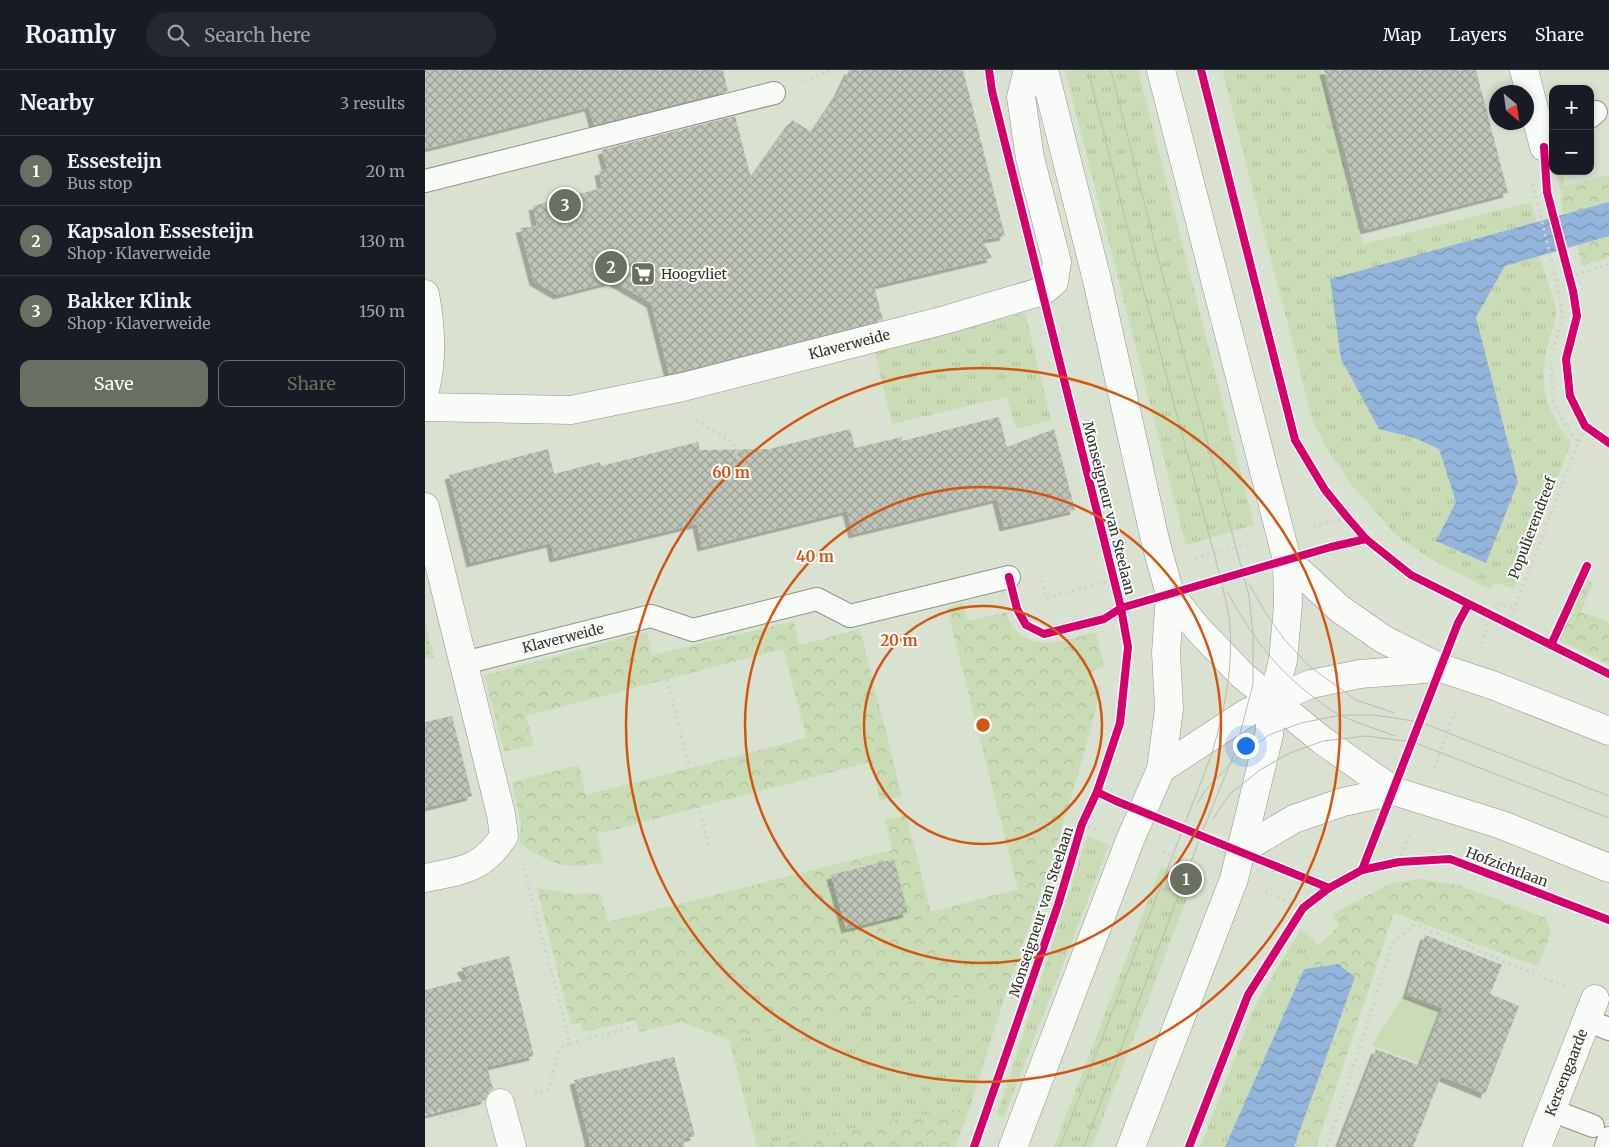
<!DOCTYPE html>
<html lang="en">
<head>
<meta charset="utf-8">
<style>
	body { margin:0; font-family:Merriweather,serif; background:#242831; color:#f1f3f6 }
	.controls { position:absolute; right:15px; top:15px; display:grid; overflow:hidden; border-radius:10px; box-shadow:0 2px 8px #0003 }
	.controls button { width:45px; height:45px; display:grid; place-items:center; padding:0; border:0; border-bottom:1px solid #363941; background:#171b24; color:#f1f3f6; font:25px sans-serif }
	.compass { position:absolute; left:1064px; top:15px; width:45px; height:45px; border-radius:50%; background:#171b24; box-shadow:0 2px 8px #0003; rotate:151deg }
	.you { position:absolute; left:820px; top:675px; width:18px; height:18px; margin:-12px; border:4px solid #fff; border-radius:50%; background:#1a73e8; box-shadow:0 0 0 8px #1a73e833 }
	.badge { display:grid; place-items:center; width:32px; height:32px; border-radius:50%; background:#697062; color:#fff; font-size:16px; font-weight:700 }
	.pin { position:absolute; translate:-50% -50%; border:2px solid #fff; box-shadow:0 1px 5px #0006 }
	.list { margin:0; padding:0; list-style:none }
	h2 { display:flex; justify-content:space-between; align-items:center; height:65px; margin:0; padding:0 20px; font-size:21px }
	h2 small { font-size:16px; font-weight:400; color:#9ea1a6 }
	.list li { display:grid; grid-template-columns:32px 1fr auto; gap:15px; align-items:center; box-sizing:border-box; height:70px; padding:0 20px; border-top:1px solid #363941 }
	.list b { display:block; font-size:19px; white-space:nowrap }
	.list p { margin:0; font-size:16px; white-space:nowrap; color:#9ea1a6 }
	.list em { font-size:16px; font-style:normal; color:#9ea1a6 }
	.actions { display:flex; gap:10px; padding:15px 20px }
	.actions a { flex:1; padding:11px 0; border:1px solid #697062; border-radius:10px; text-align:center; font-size:18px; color:#697062 }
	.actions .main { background:#697062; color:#fff }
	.icon { flex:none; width:28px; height:28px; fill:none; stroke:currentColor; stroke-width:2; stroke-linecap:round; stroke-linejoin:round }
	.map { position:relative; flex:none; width:1184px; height:1077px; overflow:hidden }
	header { display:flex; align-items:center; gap:30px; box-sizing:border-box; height:70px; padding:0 25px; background:#171b24; border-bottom:1px solid #363941 }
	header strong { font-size:24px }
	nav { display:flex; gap:28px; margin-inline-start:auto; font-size:18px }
	.search { width:350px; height:45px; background:#242831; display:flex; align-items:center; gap:12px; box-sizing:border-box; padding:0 18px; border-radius:28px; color:#9ea1a6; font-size:19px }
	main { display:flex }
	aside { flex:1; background:#171b24 }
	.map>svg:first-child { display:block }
</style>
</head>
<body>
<header>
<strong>Roamly</strong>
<div class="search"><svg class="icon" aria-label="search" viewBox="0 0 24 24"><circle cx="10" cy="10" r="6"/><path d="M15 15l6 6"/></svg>Search here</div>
<nav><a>Map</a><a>Layers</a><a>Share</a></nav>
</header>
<main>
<aside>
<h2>Nearby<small>3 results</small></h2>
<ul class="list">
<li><span class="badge">1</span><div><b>Essesteijn</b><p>Bus stop</p></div><em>20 m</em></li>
<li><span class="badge">2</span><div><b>Kapsalon Essesteijn</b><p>Shop · Klaverweide</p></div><em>130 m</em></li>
<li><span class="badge">3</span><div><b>Bakker Klink</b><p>Shop · Klaverweide</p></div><em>150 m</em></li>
</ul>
<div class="actions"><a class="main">Save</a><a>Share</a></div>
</aside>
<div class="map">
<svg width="1184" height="1077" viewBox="0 0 1184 1077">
	<defs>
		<pattern id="grass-tufts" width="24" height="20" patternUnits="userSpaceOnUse" patternTransform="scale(1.25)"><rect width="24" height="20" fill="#cadcb6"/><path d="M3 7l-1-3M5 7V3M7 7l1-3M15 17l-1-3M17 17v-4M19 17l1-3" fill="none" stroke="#aebd9c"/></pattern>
		<pattern id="forest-crowns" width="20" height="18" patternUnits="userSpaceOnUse" patternTransform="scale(1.25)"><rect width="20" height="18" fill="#cadcb6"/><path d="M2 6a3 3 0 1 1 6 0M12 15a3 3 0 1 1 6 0" fill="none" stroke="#aebd9c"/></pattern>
		<pattern id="park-dots" width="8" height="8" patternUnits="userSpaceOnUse" patternTransform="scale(1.25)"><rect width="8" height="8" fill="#cadcb6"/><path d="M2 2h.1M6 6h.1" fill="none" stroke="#aebd9c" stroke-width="1.8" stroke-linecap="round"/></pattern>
		<pattern id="water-waves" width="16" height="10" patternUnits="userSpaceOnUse" patternTransform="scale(1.25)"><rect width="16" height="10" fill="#94b5db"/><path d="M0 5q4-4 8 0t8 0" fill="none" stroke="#7994b2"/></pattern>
		<pattern id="building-cross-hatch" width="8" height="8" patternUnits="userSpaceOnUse" patternTransform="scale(1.25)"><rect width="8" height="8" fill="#bfc5b8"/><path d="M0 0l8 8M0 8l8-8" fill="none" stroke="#9ca196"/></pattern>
		<filter id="shadow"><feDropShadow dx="-4.5" dy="4.5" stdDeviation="0" flood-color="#0004"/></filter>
	</defs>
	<rect width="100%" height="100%" fill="#d9e2d0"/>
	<g fill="url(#grass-tufts)">
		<polygon points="640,0 713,0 829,455 761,475"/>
		<path d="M797 0H897L938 174 1106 132 1112 152 906 209 953 358 990 368 1014 379 1031 432 1093 412 1051 247 1080 196 1114 185C1119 203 1128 222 1131 240 1132 250 1126 264 1123 274 1113 316 1121 341 1146 374L1088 519 1070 512 1065 520 1004 488 972 466 926 414 904 382 888 352Z"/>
		<polygon points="600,243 626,350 591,359 582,327 467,354 449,279"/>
		<polygon points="662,766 684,775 579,1047 572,1045"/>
		<polygon points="736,797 769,810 667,1077 629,1077"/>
		<polygon points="876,858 894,876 879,899 800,1077 775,1077 830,936"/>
		<polygon points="581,923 545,1037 332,1076 304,970 479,932"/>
	</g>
	<g fill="url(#forest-crowns)">
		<polygon points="1131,101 1137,101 1140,116 1184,105 1184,132 1139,145 1135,130 1137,126"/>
		<polygon points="1184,166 1184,188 1157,196 1152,174"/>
		<polygon points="1158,509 1168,513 1156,542 1184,552 1184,595 1134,570"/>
		<path d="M537 533 543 551 581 542C597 588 636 571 671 562L679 597 667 601 665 608 669 615 676 616C652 721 616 822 581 923L479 932 304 970 257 952 214 962 210 950 159 962 156 953 146 955 112 818 150 824 175 823 183 852 467 780 460 750 481 745 506 842 593 819 522 538Z"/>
		<path d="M369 551 374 575 435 559 477 726 455 730 445 692 172 764 178 792C168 794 159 796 149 796 128 796 111 784 94 773L96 754 87 712 154 695 161 725 382 668 358 579 101 646 109 675 79 682 59 605 222 562 227 585Z"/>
		<polygon points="995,809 1034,815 1121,848 1126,862 1113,897 969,843 891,1077 869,1077 930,907 913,894 879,899 894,876 914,855 907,844 966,813"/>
		<polygon points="545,1037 530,1077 333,1077 332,1076"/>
	</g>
	<polygon fill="url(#park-dots)" points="0,553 9,587 0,589"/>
	<polygon fill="#cadcb6" points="978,926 1015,940 993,993 947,975"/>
	<g fill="url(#water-waves)">
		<polygon points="1184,132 1184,166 1080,196 1051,247 1093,412 1061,493 1011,471 1031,432 1014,379 990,368 954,359 916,289 905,209"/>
		<polygon points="913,894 930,907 869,1077 800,1077 879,899"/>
	</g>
	<g fill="url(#building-cross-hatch)" filter="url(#shadow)">
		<polygon points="0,0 298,0 303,21 169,55 164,37 0,79"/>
		<polygon points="424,0 538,0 580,166 557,170 567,188 449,216 458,250 244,304 226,233 188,211 133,225 109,211 95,158 112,156 108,136 177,118 174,101 182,99 177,80 310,46 326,108 367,50 387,62 413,23"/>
		<polygon points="899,0 1051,0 1083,123 940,160"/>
		<polygon points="574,347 582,377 629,359 650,440 579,457 572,429 428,464 422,441 277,477 272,454 129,488 126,473 46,493 24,405 123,379 129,404 175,392 176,396 273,372 275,380 344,379 425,359 430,378 477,367 477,371"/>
		<polygon points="27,646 47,726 0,738 0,652"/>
		<polygon points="469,789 483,843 421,859 406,805"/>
		<polygon points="1000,865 1077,895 1065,924 1094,936 1060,1024 1016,1006 988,1077 913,1077 951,979 995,996 1018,938 982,924"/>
		<polygon points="84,886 109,986 62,997 68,1019 64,1022 60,1030 0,1045 0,920 43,909 36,898"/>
		<polygon points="249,987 270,1066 258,1069 259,1077 166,1077 149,1010"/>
	</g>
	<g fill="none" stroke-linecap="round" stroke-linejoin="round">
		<defs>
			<g id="service">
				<polyline points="1165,47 1171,42"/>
				<polyline points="0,111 349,23"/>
				<path id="s1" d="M39 593 226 546 268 560 392 529 425 546 584 507"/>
				<polyline points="1161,950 1184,959"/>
				<polyline points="1126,1040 1168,1056"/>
				<polyline points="1181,1077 1184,1068"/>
			</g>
			<g id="minor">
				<polyline points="1099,0 1119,77"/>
				<path d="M0 224C6 256 8 289 0 320"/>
				<path id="s2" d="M0 337 146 340 258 317 520 250 618 221 629 212 632 192 605 88 596 27 603 0"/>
				<path d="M0 437 65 700 76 744 79 766C56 801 37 800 0 808"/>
				<polyline points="75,1033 87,1077"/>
				<path id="s3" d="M1112 1077 1170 929"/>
			</g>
			<g id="secondary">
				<polyline points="619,0 672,210 731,474 745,524 741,583 744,639 736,699"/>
				<polyline points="736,0 862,490 915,539 958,569 1016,598 1067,615 1184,661"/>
				<polyline points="745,524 772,558 817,605 898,671 969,721 1077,755 1184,798"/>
				<polyline points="815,781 869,749 918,732 969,721"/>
				<polyline points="588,1077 705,770 736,699 820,644 848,630 886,614 935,604 1014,598"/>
				<polyline points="706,1077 809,809 844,665 848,630 858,590 863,535 862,490"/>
			</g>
		</defs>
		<use href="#service" stroke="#8f9588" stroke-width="24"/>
		<use href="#minor" stroke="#8f9588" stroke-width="29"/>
		<use href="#secondary" stroke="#8f9588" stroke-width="29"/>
		<g stroke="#cfd2cd" stroke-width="3" stroke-dasharray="2.5 4" stroke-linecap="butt">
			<polyline points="403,2 410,0"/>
			<polyline points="379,11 403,2 402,0"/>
			<polyline points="1132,211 1184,194"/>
			<polyline points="271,350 309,373 314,392"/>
			<polyline points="1154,372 1160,356"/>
			<polyline points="888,456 922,447"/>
			<polyline points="770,488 822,474"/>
			<polyline points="617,510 621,528 704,506"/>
			<polyline points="1084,553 1153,372 1138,352 1128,330 1126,287 1136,252 1137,240 1125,184 1106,109"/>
			<polyline points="1056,574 1071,533 1089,539"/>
			<polyline points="236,584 285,780"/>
			<polyline points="1009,698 1031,640"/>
			<polyline points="657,754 672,759"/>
			<polyline points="737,782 776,797"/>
			<polyline points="974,792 985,762"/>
			<polyline points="99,798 145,973 135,979 123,1020 107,1024"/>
			<polyline points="840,822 878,838"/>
			<polyline points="551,830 553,840 599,827 633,835"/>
			<polyline points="145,973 209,957"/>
			<polyline points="0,1045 14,1041 16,1049 41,1042"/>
			<polyline points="902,1077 968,873 990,854 1139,916"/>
		</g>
		<use href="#service" stroke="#f9fbf8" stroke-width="22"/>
		<use href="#minor" stroke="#f9fbf8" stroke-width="28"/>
		<use href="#secondary" stroke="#f9fbf8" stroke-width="28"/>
		<g stroke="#b9bbb6" stroke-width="1">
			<polyline points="824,514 842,545 860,570 884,596 931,630 969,643"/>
			<path d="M802 521C824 563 851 600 891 629 898 634 905 640 913 644 931 653 952 659 970 666"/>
			<polyline points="773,732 780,721 805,694 844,665 876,653 916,645 949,645 995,652 1184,726"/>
			<polyline points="788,749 805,724 835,700 865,683 898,671 941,666 988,672 1184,748"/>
			<path d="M635 1077 786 686C799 643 808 601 805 556 804 540 799 525 796 510L710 188 663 0"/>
			<polyline points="659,1077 776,765 811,679 828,614 828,564 824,526 735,195 686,0"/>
		</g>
		<defs>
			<g id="cycleway">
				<polyline points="776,0 870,370 900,420 922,447 941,469 986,505 1184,604"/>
				<polyline points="1119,77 1122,122 1148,221 1152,246 1141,289 1145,326 1160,356 1184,373"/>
				<polyline points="584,507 592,539 601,555 619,564 679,549 696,538 906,477 941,469"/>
				<polyline points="1126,575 1162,496"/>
				<polyline points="672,722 691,731 904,818"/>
				<polyline points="937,800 1033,553 1043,535"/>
				<polyline points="549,1077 633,835 657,754 672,722 695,653 703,577 696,538 567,21 564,0"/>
				<polyline points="764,1077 823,925 878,838 904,818 937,800 974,792 1025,789 1184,850"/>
			</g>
		</defs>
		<use href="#cycleway" stroke="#fff" stroke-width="11"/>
		<use href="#cycleway" stroke="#d6006c" stroke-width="8"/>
	</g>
	<g fill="none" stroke="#d5550f" stroke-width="2.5">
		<circle cx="558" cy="655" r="119"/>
		<circle cx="558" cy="655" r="238"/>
		<circle cx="558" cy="655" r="357"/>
	</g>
	<defs>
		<symbol id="supermarket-square" viewBox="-11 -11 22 22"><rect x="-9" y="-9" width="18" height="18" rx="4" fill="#697062" stroke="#fff"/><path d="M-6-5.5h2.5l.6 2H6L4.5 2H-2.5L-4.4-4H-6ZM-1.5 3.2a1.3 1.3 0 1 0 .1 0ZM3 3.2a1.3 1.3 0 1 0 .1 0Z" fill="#fff"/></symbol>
	</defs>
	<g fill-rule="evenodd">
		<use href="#supermarket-square" x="204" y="190" width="28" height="28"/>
	</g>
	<g text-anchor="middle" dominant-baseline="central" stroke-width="4" stroke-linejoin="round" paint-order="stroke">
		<g font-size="14" fill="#2d3327" stroke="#fff" text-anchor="start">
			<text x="236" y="204">Hoogvliet</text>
		</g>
		<g font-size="14" fill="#2d3327" stroke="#fff">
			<text stroke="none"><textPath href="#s2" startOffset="432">Klaverweide</textPath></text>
			<text transform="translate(684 438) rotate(76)">Monseigneur van Steelaan</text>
			<text transform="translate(1107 458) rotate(-69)">Populierendreef</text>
			<text stroke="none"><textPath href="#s1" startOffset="102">Klaverweide</textPath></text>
			<text transform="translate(1082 797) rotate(21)">Hofzichtlaan</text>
			<text transform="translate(616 842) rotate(-72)">Monseigneur van Steelaan</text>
			<text stroke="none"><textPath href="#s3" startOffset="80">Kersengaarde</textPath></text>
		</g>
	</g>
	<circle cx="558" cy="655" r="8" fill="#d5550f" stroke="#fff" stroke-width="2.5"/>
	<g font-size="15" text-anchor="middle" font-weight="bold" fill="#d5550f" stroke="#fff" stroke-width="4" stroke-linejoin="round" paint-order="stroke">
		<text x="306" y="408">60 m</text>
		<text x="390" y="492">40 m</text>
		<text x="474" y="576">20 m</text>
	</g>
</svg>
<div class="controls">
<button>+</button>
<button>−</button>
</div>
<svg class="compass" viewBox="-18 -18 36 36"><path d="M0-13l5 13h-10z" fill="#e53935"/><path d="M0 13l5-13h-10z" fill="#9ea1a6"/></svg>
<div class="you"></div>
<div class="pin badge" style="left:761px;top:809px">1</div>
<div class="pin badge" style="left:186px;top:197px">2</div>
<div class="pin badge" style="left:140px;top:135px">3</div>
</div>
</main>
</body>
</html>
